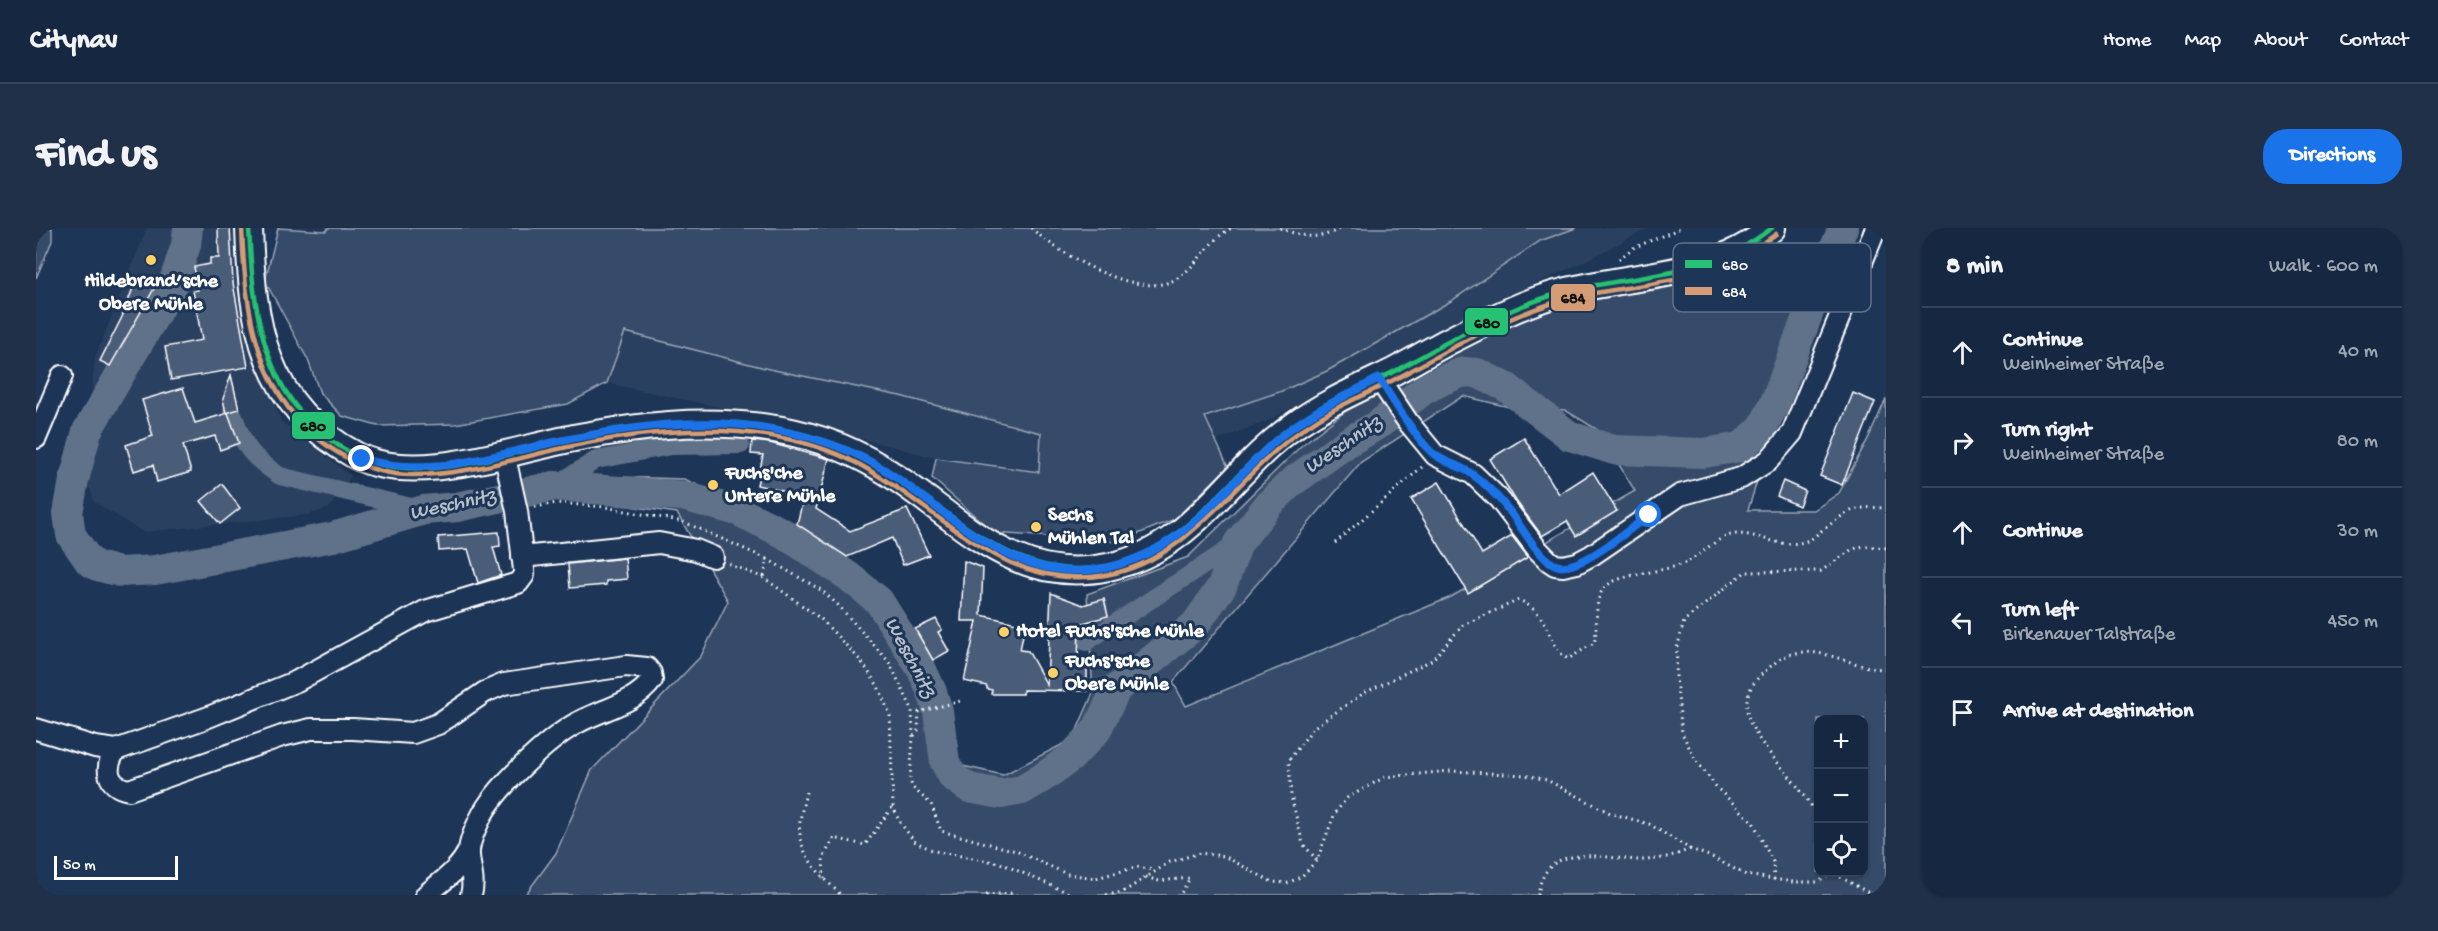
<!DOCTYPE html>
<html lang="en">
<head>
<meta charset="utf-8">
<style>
	body { margin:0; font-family:"Gochi Hand",sans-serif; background:#1f3048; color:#f1f3f6 }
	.controls { position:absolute; right:18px; bottom:18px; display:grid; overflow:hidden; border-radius:12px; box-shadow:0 2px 4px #0004 }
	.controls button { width:54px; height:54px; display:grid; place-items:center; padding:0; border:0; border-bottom:2px solid #35445a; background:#162841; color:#f1f3f6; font:30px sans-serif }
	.scale { position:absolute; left:18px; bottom:15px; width:124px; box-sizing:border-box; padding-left:6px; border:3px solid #fff; border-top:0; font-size:16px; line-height:21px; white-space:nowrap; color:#fff; -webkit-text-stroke:4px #1d3557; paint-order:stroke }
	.stop { position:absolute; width:18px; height:18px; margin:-14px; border:4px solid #1a73e8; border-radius:50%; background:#fff }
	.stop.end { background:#1a73e8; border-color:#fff; box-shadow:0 2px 6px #0008 }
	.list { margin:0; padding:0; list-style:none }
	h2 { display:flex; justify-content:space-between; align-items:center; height:78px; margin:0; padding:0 24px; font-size:26px }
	h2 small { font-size:20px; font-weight:400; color:#9ea6b1 }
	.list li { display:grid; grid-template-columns:39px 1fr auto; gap:18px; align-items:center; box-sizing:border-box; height:90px; padding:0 24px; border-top:2px solid #35445a }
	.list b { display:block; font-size:22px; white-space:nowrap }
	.list p { margin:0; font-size:20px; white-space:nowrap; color:#9ea6b1 }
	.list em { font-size:20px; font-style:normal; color:#9ea6b1 }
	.icon { flex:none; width:33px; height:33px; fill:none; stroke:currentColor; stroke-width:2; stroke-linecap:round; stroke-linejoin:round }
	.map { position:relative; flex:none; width:1850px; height:667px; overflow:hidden; border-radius:24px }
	header { display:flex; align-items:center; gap:36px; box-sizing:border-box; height:84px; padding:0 30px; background:#162841; border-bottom:2px solid #35445a }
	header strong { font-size:28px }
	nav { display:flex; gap:33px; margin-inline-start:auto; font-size:21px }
	.intro { display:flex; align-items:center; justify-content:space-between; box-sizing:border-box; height:144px; padding:0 36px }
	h1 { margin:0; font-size:42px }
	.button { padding:15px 27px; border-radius:24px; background:#1a73e8; color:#fff; font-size:21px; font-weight:700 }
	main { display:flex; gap:36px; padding:0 36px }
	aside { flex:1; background:#162841; border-radius:24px; box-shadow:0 2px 4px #0004 }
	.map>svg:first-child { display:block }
</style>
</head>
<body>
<header>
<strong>Citynav</strong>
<nav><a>Home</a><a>Map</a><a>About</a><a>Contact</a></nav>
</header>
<div class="intro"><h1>Find us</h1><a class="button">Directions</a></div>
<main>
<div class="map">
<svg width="1850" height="667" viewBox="0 0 1850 667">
	<rect width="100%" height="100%" fill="#1d3557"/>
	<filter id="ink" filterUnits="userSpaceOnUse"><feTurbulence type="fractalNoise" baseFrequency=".0167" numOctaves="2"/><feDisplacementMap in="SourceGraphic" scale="12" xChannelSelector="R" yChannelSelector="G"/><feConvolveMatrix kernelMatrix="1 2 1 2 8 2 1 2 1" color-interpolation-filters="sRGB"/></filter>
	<g filter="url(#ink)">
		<g fill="#2a4161">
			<polygon points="111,0 199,0 200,41 209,102 245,193 315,248 293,280 271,287 107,304 58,274 48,240 59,130"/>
			<polygon points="1540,0 1613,0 1543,36 1440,82 1231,193 1179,213 1169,189 1246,163 1291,143 1415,73 1504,13"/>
			<polygon points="588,104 733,141 864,168 1005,205 1003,244 900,230 804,205 571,155"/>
		</g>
		<g fill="#364b69" stroke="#9aa5b4" stroke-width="1.5" fill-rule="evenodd">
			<polygon points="0,0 16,0 16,13 0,50"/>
			<polygon points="242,0 290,3 292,0 1540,0 1504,13 1415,73 1291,143 1246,163 1169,189 1192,239 1139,291 1082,314 958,305 896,250 900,230 1003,244 1005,205 864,168 733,141 589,104 571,155 532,176 419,196 341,198 306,188 284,165 272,132 229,53"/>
			<path d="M1794 23 1712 282H1778L1803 265 1833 209 1850 171V667H489L520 625 556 542 665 428 692 373 641 285 524 268 583 249 648 251 764 302 841 367 886 449 918 536 967 547 1037 511 1057 465 1051 366 1152 329 1266 217 1311 182 1480 93 1543 74 1624 61ZM1427 168 1473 179 1529 182 1562 202 1599 263 1415 369 1150 478 1137 454 1325 234ZM1782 491H1828V644H1782Z"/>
		</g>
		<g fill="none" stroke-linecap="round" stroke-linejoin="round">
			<g stroke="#617289" stroke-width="18">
				<path d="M196 183C208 218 212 227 244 248L388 282"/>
				<polyline points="518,258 560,232 635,218 705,217"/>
				<polyline points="1050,414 1202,315"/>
			</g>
			<polyline stroke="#617289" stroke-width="30" points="152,0 150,17 137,56 51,203 38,252 32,285 35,307 53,333 61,338 84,344 119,342 297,309 388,282 421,279 518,258 647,268 702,283 747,305 812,348 843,373 885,440 896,464 902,483 909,534 917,549 933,560 965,566 986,562 1006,550 1034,530 1060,503 1081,460 1159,397 1186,358 1202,315 1233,276 1256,254 1312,214 1343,196 1389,161 1407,152 1427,144 1441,145 1470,159 1534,208 1578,222 1668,225 1705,219 1726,200 1738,177 1780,65 1807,0"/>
		</g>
		<g fill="#4a5d79" stroke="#fff" stroke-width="1.5">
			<polygon points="182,0 194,0 197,55 212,139 135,152 129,119 166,112 157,63 162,62 158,39 174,36 174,30 183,30"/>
			<polygon points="100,52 119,59 74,138 64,133 86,89"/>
			<polygon points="195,147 203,181 190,185 187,171"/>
			<polygon points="147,160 159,195 192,185 203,215 184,222 179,208 147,217 155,244 121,254 117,237 98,243 90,217 117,208 106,172"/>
			<polygon points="1817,165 1839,174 1806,257 1784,248"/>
			<polygon points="1488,210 1523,266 1557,244 1581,283 1540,308 1531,293 1506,308 1480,273 1454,231"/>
			<polygon points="716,213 734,215 793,231 780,281 814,303 871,281 893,327 867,337 856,310 811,329 761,296 768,268 721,257 727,227 715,226"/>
			<polygon points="1747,253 1769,263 1763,278 1741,268"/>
			<polygon points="1403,254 1446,326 1476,308 1492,329 1432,365 1375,271"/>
			<polygon points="186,256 204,280 184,296 165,273"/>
			<polygon points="463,304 464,318 457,319 465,347 442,355 432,321 403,323 402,309"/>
			<polygon points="589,330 591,351 570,353 570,357 534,360 532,336"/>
			<polygon points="928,333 947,340 945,387 989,397 984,422 992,423 1011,457 1015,365 1047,377 1068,371 1072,388 1043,396 1042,436 1051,436 1051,463 987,462 987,466 955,466 956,462 951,461 951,458 928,453 941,393 925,393"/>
			<polygon points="900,391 906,402 902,404 913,423 897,432 879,401"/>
		</g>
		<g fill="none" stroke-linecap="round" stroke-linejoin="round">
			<defs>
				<g id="minor">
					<polyline points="1343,151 1372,194 1399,227 1437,246 1463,271 1502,322 1513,333 1519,337 1527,338 1541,335 1556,327 1644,267 1705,250 1732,233 1756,205 1840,0"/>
					<polyline points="0,210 26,148"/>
					<polyline points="486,329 623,315 660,322 677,329"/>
					<polyline points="0,501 59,519 80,522 170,490 261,453 389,383 482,355 488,347 488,342 481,283 468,225"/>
					<path d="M80 522C68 539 70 558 93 562L246 508 275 501H317L377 505 402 496 449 464 468 456 590 438 611 440 615 445 616 452C599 476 566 481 541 495 512 511 458 561 444 591 440 599 434 613 433 622 432 637 440 651 435 667"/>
					<path d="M390 667C407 652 423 643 433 622"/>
				</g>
				<path id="major" d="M213 0C216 96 227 177 319 227 378 259 479 221 543 209 603 198 663 191 725 199 766 204 809 218 845 240 919 284 974 360 1072 339 1159 321 1191 245 1259 197 1288 176 1322 161 1355 145 1374 135 1392 124 1411 114 1446 96 1482 77 1520 66 1592 45 1677 52 1736 0"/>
			</defs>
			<use href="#minor" stroke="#fff" stroke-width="24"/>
			<use href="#major" stroke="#fff" stroke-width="30"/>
			<g stroke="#fff" stroke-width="3" stroke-dasharray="1.5 4.5" stroke-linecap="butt">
				<path d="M995 0C1023 26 1107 76 1143 49 1164 35 1173 11 1196 0"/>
				<path d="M1244 0C1266 9 1283 13 1305 0"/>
				<polyline points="1583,31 1597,20 1645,0"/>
				<polyline points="499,279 521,275 569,279 648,294 731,331 728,350"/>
				<polyline points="1299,315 1386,239"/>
				<polyline points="731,331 785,362 802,377 853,434 876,481 877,510 874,550 876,559 895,576 905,603 980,623 1031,646 1060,650 1101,639 1118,642"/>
				<polyline points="693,336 728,350 785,391 825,433 842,458 854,487 857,578 863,593 878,613 898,623 964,635 1037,667"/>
				<polyline points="878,508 882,502 883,484 928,472"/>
				<path d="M770 564C768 576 762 593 764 606 766 631 788 650 805 667"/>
				<path d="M1782 588C1773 574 1764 561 1753 548 1730 520 1688 481 1726 446 1736 437 1746 427 1760 425 1792 420 1820 441 1850 441"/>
				<path d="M1281 632 1267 616 1255 568 1253 532 1278 499 1328 465 1396 432 1427 397 1483 372C1518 388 1509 417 1532 431L1558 415C1563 399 1556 371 1570 358 1587 344 1631 345 1653 333 1669 324 1682 307 1701 306 1726 306 1748 323 1773 312 1778 310 1783 304 1788 301 1814 282 1816 278 1850 280"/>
				<polyline points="1799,646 1835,666 1850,663"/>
				<polyline points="1110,649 1123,653 1154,650 1144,667"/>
				<polyline points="788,651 787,630 798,610 829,617 857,578"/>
				<polyline points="1738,652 1737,634 1717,594 1682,561 1659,531 1646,505 1640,450 1641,421 1648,393 1709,344 1785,343 1815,322 1827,318 1850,320"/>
				<polyline points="950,667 976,665 982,667"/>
				<polyline points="1070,667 1087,664 1134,634 1164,625 1188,628 1236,654 1252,655 1266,648 1281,632 1299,585 1311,570 1349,549 1415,543 1489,547 1511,552 1574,585 1613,596 1654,621 1676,629 1710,647 1757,654 1782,654 1799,644"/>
				<path d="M1502 667C1503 661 1504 654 1507 649 1523 615 1576 632 1605 632 1622 632 1638 628 1654 621"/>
			</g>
			<use href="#minor" stroke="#1d3557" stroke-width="20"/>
			<use href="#major" stroke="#1d3557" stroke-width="26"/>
			<defs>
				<path id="bus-1" d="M213 0C217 90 229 182 319 227 384 260 477 222 543 209 623 193 709 187 787 213 819 224 848 241 876 261 935 303 993 355 1072 339 1141 325 1182 265 1231 220 1251 202 1274 186 1298 173 1319 162 1342 152 1363 141 1411 114 1459 86 1511 69 1569 50 1633 52 1689 28 1706 21 1721 11 1736 0"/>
				<path id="bus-2" d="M206 0C209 84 220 171 296 221 320 237 344 246 373 247 422 248 471 233 518 222 595 204 679 194 756 212 786 219 815 230 841 247 917 293 972 363 1070 347 1144 334 1186 270 1238 224 1257 207 1277 193 1299 181 1320 170 1343 160 1365 148 1413 122 1461 93 1514 76 1572 57 1637 60 1693 35 1711 27 1725 17 1740 6"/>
			</defs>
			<use href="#bus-1" stroke="#1d3557" stroke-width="9"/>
			<use href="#bus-2" stroke="#1d3557" stroke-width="9"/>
			<use href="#bus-1" stroke="#26c172" stroke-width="4.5"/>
			<use href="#bus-2" stroke="#d39c74" stroke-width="4.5"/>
		</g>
	</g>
	<g fill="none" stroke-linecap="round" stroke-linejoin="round" filter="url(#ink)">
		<path stroke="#1a73e8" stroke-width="8" d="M326 231C395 249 447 230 514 215 595 198 678 185 760 206 790 213 822 225 849 242 919 288 980 360 1073 339 1148 322 1184 264 1237 215 1268 187 1306 170 1343 150 1355 169 1383 216 1399 227 1410 235 1425 238 1436 246 1450 256 1464 271 1475 285 1485 298 1506 336 1523 338 1547 342 1593 301 1613 287"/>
	</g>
	<g fill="#ffd166" stroke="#1d3557" stroke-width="2">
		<circle cx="115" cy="32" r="6"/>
		<circle cx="677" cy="257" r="6"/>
		<circle cx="1000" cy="299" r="6"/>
		<circle cx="968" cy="404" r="6"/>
		<circle cx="1017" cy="445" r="6"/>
	</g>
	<g text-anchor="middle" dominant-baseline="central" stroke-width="6" stroke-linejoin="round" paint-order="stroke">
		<g font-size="20" font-weight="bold" fill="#fff" stroke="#1d3557" text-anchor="start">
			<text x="115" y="54" text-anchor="middle">Hildebrand’sche<tspan x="115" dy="23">Obere Mühle</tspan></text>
			<text x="689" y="246">Fuchs'che<tspan x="689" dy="23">Untere Mühle</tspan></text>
			<text x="1012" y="288">Sechs<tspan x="1012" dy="23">Mühlen Tal</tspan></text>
			<text x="980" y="404">Hotel Fuchs'sche Mühle</text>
			<text x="1029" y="434">Fuchs'sche<tspan x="1029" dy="23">Obere Mühle</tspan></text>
		</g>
		<g font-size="21" font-style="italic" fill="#b8c0ca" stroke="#1d3557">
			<text transform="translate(1308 218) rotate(-34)">Weschnitz</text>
			<text transform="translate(417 278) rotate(-12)">Weschnitz</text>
			<text transform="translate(873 430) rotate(62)">Weschnitz</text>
		</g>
	</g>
	<rect x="1637" y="15" width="198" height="69" rx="9" fill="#1d3557" stroke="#617289" stroke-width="1.5"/>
	<rect x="1649" y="32" width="27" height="8" fill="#26c172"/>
	<rect x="1649" y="59" width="27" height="8" fill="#d39c74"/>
	<g font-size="16" fill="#fff">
		<text x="1686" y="42">680</text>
		<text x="1686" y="69">684</text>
	</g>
	<g stroke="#1d3557" stroke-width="2">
		<rect x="1514" y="55" width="46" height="29" rx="6" fill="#d39c74"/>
		<rect x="1428" y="79" width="45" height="29" rx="6" fill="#26c172"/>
		<rect x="255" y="183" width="45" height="29" rx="6" fill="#26c172"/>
	</g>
	<g font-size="16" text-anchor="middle" font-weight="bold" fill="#111">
		<text x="1537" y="75">684</text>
		<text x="1451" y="100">680</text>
		<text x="277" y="203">680</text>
	</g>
</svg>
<div class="controls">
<button>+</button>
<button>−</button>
<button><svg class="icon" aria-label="locate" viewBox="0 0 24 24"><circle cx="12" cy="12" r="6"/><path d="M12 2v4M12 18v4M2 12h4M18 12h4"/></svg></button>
</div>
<div class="scale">50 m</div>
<div class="stop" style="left:1613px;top:287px"></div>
<div class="stop end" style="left:326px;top:231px"></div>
</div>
<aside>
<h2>8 min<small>Walk · 600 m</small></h2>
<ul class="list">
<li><svg class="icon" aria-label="ahead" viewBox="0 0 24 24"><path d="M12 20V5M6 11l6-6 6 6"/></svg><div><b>Continue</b><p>Weinheimer Straße</p></div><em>40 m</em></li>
<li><svg class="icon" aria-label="right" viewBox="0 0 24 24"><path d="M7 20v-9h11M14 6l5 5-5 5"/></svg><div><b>Turn right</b><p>Weinheimer Straße</p></div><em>80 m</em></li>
<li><svg class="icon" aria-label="ahead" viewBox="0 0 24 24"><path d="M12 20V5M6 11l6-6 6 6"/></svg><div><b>Continue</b></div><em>30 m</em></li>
<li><svg class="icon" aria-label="left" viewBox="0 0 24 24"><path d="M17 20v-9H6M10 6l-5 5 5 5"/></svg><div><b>Turn left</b><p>Birkenauer Talstraße</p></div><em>450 m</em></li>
<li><svg class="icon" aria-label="arrive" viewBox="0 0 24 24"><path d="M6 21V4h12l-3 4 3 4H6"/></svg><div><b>Arrive at destination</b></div></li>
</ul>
</aside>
</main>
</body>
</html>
